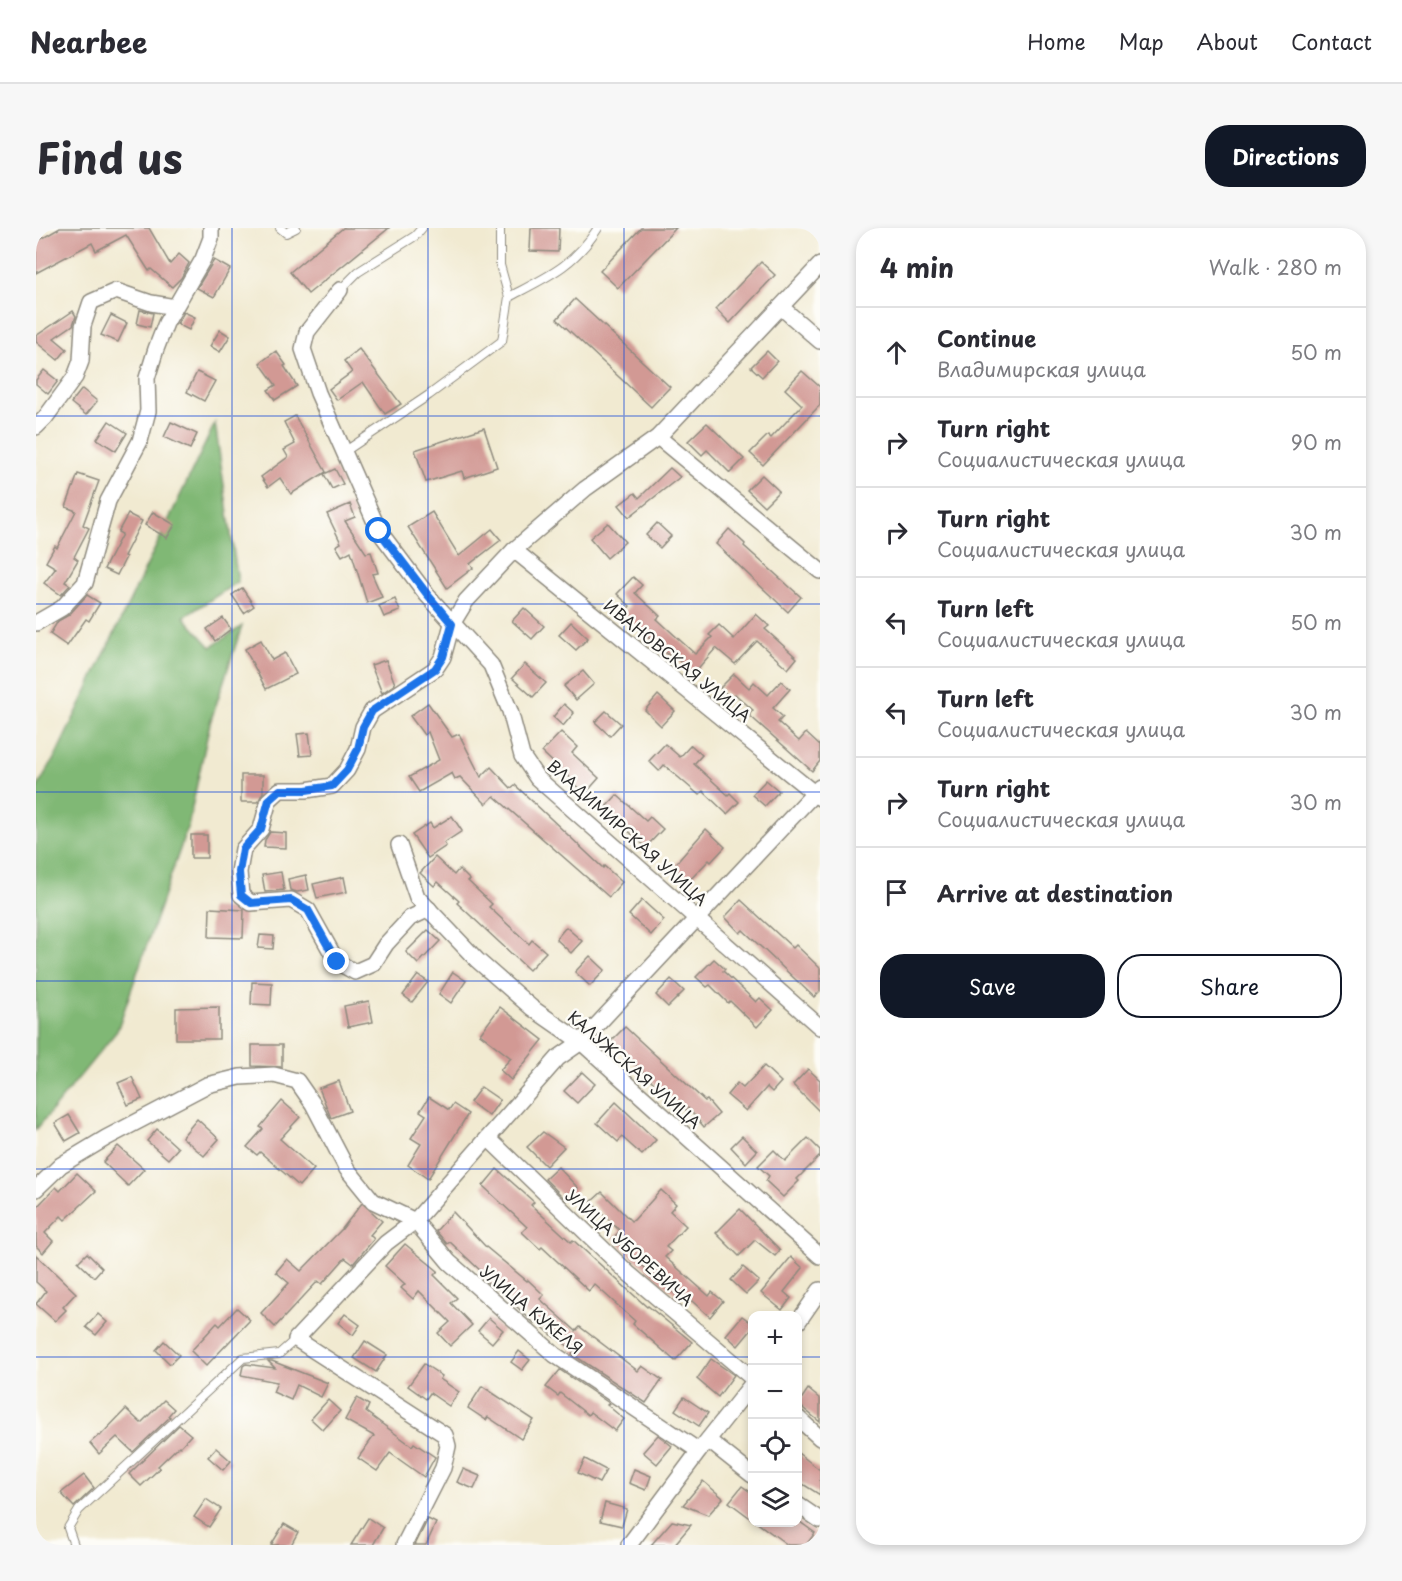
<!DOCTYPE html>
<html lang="en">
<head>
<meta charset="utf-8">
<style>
	body { margin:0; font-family:"Playpen Sans",sans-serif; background:#f7f7f7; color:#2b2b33 }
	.controls { position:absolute; right:18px; bottom:18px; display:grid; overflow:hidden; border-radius:12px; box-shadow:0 3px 9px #0003 }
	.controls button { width:54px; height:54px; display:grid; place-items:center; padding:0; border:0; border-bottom:2px solid #e1e1e2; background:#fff; color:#2b2b33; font:30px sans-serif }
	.stop { position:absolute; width:18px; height:18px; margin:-14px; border:4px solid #1a73e8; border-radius:50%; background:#fff }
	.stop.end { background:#1a73e8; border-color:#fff; box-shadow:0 2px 6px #0008 }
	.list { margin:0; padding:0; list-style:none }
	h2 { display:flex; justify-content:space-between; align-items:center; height:78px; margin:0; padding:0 24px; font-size:26px }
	h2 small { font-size:20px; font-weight:400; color:#7c7c81 }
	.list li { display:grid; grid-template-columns:39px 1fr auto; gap:18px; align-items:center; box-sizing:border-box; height:90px; padding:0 24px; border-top:2px solid #e1e1e2 }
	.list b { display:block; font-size:22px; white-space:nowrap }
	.list p { margin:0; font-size:20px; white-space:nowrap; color:#7c7c81 }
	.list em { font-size:20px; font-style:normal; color:#7c7c81 }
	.actions { display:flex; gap:12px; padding:18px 24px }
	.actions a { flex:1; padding:14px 0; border:2px solid #111827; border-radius:24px; text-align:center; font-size:21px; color:#111827 }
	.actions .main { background:#111827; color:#fff }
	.icon { flex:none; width:33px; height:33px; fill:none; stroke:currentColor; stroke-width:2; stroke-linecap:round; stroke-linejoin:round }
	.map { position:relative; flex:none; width:784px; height:1317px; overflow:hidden; border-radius:24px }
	header { display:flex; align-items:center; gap:36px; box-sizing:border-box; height:84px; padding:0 30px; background:#fff; border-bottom:2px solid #e1e1e2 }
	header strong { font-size:28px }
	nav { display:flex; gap:33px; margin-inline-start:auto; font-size:21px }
	.intro { display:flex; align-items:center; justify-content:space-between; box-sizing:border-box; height:144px; padding:0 36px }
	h1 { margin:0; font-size:42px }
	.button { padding:15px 27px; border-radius:24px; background:#111827; color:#fff; font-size:21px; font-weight:700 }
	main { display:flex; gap:36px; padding:0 36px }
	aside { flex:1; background:#fff; border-radius:24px; box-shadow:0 3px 9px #0003 }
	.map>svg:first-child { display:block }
</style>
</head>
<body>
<header>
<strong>Nearbee</strong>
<nav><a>Home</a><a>Map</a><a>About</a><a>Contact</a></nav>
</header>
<div class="intro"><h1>Find us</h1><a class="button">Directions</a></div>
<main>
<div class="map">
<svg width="784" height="1317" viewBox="0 0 784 1317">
	<rect width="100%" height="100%" fill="#fdfcf7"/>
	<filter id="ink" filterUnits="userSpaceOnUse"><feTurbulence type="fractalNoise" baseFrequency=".0167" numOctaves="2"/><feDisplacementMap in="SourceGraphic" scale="12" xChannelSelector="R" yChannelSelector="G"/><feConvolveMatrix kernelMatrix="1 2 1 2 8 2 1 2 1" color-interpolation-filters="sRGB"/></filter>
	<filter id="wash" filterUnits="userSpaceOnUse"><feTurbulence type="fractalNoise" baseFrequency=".008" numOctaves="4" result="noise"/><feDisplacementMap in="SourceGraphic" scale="24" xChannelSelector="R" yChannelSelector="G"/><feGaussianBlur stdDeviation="1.35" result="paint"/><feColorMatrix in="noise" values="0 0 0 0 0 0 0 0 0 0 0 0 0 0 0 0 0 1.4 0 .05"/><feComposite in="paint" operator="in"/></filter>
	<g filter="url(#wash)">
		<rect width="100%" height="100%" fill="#f1ead1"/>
		<polygon fill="#80b875" stroke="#567250" stroke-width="1.5" points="179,195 202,354 148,389 175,419 206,398 174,495 152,598 81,803 0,902 0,562 20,527"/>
		<g id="blocks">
			<g fill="#d29994">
				<polygon points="24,0 113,0 134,36 143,26 153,35 145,50 136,59 115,41 113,43 90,7 60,23 56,15 0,45 0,14"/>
				<polygon points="307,0 353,0 272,66 254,44"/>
				<polygon points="495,0 523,0 522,24 494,23"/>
				<polygon points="605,0 640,0 582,60 564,43"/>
				<polygon points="178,32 194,41 178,69 161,60"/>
				<polygon points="725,34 739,47 694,95 680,81"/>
				<polygon points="539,71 634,159 615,179 521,91"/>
				<polygon points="104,82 117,85 114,99 101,96"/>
				<polygon points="37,83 40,88 37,97 18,110 31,121 22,132 0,114 0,108"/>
				<polygon points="148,84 159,89 153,102 141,96"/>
				<polygon points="75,87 91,95 82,114 65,107"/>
				<polygon points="184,102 194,108 184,124 174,118"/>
				<polygon points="323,121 365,176 349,186 327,154 301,172 293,161 316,144 308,133"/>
				<polygon points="240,123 250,137 248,138 261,158 239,172 232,162 240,157 224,135"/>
				<polygon points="731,123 741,133 726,149 715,139"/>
				<polygon points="8,142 22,153 12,166 0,156 0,152"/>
				<polygon points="766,143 784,159 784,177 727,237 714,225 732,207 735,210 766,177 749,161"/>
				<polygon points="161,144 179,153 168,173 151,164"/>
				<polygon points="46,161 61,173 50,187 35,175"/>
				<polygon points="259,188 290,244 255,266 244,250 232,259 225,249 252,229 248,222 259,216 248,194"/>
				<polygon points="73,193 91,205 80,223 61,211"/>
				<polygon points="135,194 161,206 154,221 128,209"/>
				<polygon points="671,195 708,231 694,245 671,222 666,227 652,213"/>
				<polygon points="448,200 461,239 428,250 426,243 390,254 379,222"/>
				<polygon points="634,240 644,249 593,289 583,277 599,265 603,270"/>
				<polygon points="299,241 307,256 296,261 288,246"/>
				<polygon points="42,246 63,253 47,297 53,300 38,329 42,332 29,354 34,357 25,367 8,355 20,340 10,334 19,318 21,320 40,283 30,279"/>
				<polygon points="726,247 743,263 728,278 711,262"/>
				<polygon points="314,276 319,289 309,293 330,325 335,324 342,345 336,346 346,369 331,375 315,323 306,328 300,318 305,315 291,286"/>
				<polygon points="117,284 139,297 131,310 109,297"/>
				<polygon points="396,284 423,328 456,301 465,312 434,336 437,340 411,360 372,299"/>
				<polygon points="92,286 106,293 88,328 90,329 81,347 68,341 86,306 82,304"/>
				<polygon points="572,295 589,314 571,330 554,310"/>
				<polygon points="621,295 635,308 624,320 610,307"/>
				<polygon points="693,301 709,316 708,318 765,369 752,384 680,316"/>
				<polygon points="597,349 606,357 599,365 624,388 621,391 659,426 676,409 673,407 683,397 698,411 720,386 733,398 729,401 761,430 752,441 721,413 699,436 680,420 657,446 636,426 634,428 586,387 594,378 581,366"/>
				<polygon points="206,360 218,378 208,385 196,367"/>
				<polygon points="51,367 64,375 53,393 50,391 31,418 14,406 22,393 33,387"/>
				<polygon points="359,371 364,383 348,389 343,378"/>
				<polygon points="488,380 508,398 496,411 476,393"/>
				<polygon points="187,390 195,401 179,413 171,401"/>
				<polygon points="535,394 552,410 540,422 523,407"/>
				<polygon points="225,412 236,432 249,425 260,446 230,461 209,421"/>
				<polygon points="350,432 359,456 346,465 335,437"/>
				<polygon points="489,436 510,455 497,469 476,450"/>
				<polygon points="547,443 558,456 540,472 528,458"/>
				<polygon points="698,446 713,460 718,454 732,467 745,453 754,461 737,480 747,489 742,494 763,513 770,505 784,518 784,533 776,543 713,487 717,482 699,466 695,470 684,460"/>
				<polygon points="622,467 639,483 625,498 609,482"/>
				<polygon points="392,475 416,509 423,506 445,549 455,539 475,560 479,557 567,640 568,638 586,654 573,669 458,568 450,576 424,549 419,551 416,545 383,564 373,549 403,532 392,504 388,507 374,488"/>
				<polygon points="528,476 538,485 527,498 517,489"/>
				<polygon points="570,483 585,496 574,508 559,494"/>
				<polygon points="525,504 541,519 536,525 563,550 549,566 536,554 537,553 506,524"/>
				<polygon points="273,505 276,527 264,528 261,506"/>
				<polygon points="629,516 644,529 655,517 666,527 658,536 692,567 694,565 703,574 691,586 667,563 663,567 628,537 623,543 613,533"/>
				<polygon points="205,547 227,547 227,564 222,574 205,574"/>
				<polygon points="730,552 743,563 729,578 716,567"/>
				<polygon points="581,567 610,593 614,589 627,601 610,619 568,581"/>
				<polygon points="416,588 426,603 408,615 410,618 392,630 376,607 394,595 397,600"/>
				<polygon points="670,601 689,619 675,634 673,632 652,654 637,639"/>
				<polygon points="234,604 250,605 250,620 228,619 229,612"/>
				<rect x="155" y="607" width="16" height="23"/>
				<polygon points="399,629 418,647 423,641 434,652 432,653 456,676 453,679 493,716 496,712 510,724 493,742 421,675 423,673 402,654 398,658 384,645"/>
				<polygon points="245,644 248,662 229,664 226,647"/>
				<polygon points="270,647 273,662 261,664 254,662 252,651"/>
				<polygon points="308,649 311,664 281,670 277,656"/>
				<polygon points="606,672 628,692 615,707 593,687"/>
				<polygon points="705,672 757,720 760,717 784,740 784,763 778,769 707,702 704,705 689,689"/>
				<polygon points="174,680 208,682 207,710 173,709"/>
				<polygon points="530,699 546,713 535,725 520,711"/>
				<polygon points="392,702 404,713 382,736 370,724"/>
				<polygon points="224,707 238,708 237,721 222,720"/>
				<polygon points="554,728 569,742 554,758 539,744"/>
				<polygon points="678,731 689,741 687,743 720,774 724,770 737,782 721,799 694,773 692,775 674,757 671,759 660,749"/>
				<polygon points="417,744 430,753 415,775 403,766"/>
				<polygon points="382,747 392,754 376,774 367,767"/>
				<polygon points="635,751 648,763 632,779 620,767"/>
				<polygon points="216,754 236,755 235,777 215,776"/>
				<polygon points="333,773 337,794 312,799 308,778"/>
				<polygon points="183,779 183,811 140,811 140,780"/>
				<polygon points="464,779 507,812 475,852 464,842 475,830 444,806"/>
				<polygon points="589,799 669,873 671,872 683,886 668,899 652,880 650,882 617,854 575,813"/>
				<polygon points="216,817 246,817 246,839 216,838"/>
				<polygon points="728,838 745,854 736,864 731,859 710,883 691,867 701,855 707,860"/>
				<polygon points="772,841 784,852 784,884 757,857"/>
				<polygon points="546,844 559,856 541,875 528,863"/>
				<polygon points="96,849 106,871 92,877 82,855"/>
				<polygon points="303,853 314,883 295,890 283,860"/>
				<polygon points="445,859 464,872 453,888 434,874"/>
				<polygon points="393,869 413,882 417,876 432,886 392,951 372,937 385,916 375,910 390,887 384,883"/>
				<polygon points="246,873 264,889 244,911 278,941 263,958 224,924 221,927 211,919 227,901 224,899"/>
				<polygon points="580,874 620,912 606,927 586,909 582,914 561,895"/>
				<polygon points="33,887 44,905 30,913 19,895"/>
				<polygon points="161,891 183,911 168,928 146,909"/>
				<polygon points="121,901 142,920 132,931 111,913"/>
				<polygon points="507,904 528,919 510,938 491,919"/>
				<polygon points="706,908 721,923 710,935 695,919"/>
				<polygon points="772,910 784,922 784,928 761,951 763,953 747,969 730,953 733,948 722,938 738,922 749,933"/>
				<polygon points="82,918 108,941 92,958 67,934"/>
				<polygon points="522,939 542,960 530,972 509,951"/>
				<polygon points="461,941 498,974 495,977 535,1014 537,1012 611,1079 612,1078 656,1114 639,1133 597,1096 599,1093 558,1056 553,1063 506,1019 504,1021 486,1004 491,999 447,958"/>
				<polygon points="41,945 60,963 29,992 25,988 9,1005 17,1013 7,1025 0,1018 0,980 20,959 24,963"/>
				<polygon points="625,962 640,976 634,983 650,998 630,1019 635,1023 629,1029 673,1068 676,1064 687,1073 674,1089 648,1066 644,1070 593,1026 577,1010 584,1003 555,974 566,964 595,993 598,992"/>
				<polygon points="326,975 346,993 334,1007 338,1011 317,1036 309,1030 286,1056 282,1053 239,1099 225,1085 253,1055 240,1044 251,1031 265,1043 306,1001"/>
				<polygon points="704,981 744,1022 739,1028 719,1012 703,1028 680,1005"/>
				<polygon points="417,984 450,1019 491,1053 492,1052 508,1067 504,1071 540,1103 544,1099 602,1143 606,1138 626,1152 610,1175 536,1126 538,1123 519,1108 518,1109 501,1094 499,1096 459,1058 457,1059 445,1049 448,1046 414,1014 411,1016 400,1003"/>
				<polygon points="369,1016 402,1043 398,1047 421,1070 415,1075 436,1097 414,1118 402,1105 414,1094 383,1063 377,1071 365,1060 369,1056 349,1038"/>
				<polygon points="51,1025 66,1040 58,1049 42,1034"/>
				<polygon points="0,1027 40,1065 27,1079 30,1082 19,1093 0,1076 10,1063 0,1054"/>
				<polygon points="755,1029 767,1040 748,1064 755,1070 746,1082 725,1065"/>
				<polygon points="707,1039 723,1053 710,1066 695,1052"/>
				<polygon points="201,1080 214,1092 170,1138 155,1123 181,1095 184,1098"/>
				<polygon points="62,1086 71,1094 60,1107 50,1099"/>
				<polygon points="309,1086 324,1097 317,1107 302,1095"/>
				<polygon points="706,1088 717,1096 717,1100 702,1118 690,1107"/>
				<polygon points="453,1090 467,1102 456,1115 442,1103"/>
				<polygon points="128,1113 143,1127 134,1136 120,1122"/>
				<polygon points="329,1113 351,1127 340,1144 318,1130"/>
				<polygon points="483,1123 494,1132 486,1142 475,1134"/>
				<polygon points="675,1131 698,1147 682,1169 661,1151"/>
				<polygon points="232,1133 236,1133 292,1155 285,1169 261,1157 255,1172 237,1164 241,1154 205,1147 207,1138 210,1136 239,1140"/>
				<polygon points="388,1136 406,1148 404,1151 423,1164 413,1178 394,1165 390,1171 372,1158"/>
				<polygon points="524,1142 573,1175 571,1177 588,1191 579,1203 554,1184 552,1187 524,1165 522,1168 510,1159"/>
				<polygon points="446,1158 498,1192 485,1211 452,1189 450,1192 432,1180"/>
				<polygon points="772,1161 784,1171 784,1194 762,1176"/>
				<polygon points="648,1169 672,1185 663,1198 639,1182"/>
				<polygon points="321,1170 333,1177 330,1184 376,1218 378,1215 399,1229 388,1249 354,1225 341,1243 322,1230 338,1208 309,1192"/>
				<polygon points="128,1172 138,1181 132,1188 134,1189 97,1224 81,1209 63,1226 54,1215 63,1207 64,1208 90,1181 105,1195"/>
				<polygon points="292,1172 304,1183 287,1202 275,1191"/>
				<polygon points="143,1197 155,1207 144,1219 143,1218 122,1238 124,1240 105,1258 93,1246"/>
				<polygon points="622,1207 636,1218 621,1236 607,1224"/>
				<polygon points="180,1220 195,1233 187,1242 172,1229"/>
				<polygon points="762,1225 784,1242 784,1267 762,1253"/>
				<polygon points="549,1231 570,1242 563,1255 542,1245"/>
				<polygon points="427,1241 444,1248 438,1261 421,1254"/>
				<polygon points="598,1241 615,1248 610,1262 593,1255"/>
				<polygon points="48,1247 58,1260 38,1279 25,1265"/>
				<polygon points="667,1253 687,1270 672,1287 647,1277"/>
				<polygon points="706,1258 717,1266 717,1292 693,1274"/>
				<polygon points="170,1271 185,1281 173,1299 158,1289"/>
				<polygon points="569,1275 591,1281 586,1298 564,1293"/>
				<polygon points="332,1290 347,1300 337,1317 315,1317"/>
				<polygon points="392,1291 400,1295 390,1317 379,1317"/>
				<polygon points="636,1293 655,1297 638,1317 615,1317"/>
				<polygon points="720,1294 764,1294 779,1305 770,1317 752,1317"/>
				<polygon points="248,1296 262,1304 255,1317 235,1317"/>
			</g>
		</g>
	</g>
	<g filter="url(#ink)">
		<use href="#blocks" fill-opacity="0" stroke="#8e8a7e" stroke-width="1.5"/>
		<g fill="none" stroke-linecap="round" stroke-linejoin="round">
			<defs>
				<g id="lane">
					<polyline points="244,0 250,5 260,0"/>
					<polyline points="304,62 322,44 379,8 386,0"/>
					<path d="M473 69C511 49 538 38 562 0"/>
					<polyline points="308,224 393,167 466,113 473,69 464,37 464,0"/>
					<polyline points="38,1317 32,1300 43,1282 207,1130 243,1126 260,1111"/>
				</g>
				<g id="street">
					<polyline points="304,62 271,104 267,121 282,165 343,303 391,367 455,437 474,483 486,528 501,550 784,799"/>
					<polyline points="745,79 784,113"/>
					<polyline points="0,199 9,190 39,149 45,133 47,98 55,74 80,63 115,75 139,79"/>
					<polyline points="622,209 784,343"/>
					<polyline points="478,322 784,570"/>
					<polyline points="0,395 26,380 49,355 72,273 104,213 112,183 111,150 120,121 130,95 167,31 175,10 175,0"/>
					<polyline points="363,617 381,669 441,732 496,780 545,814 784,1028"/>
					<polyline points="393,681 374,690 350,716 337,736 319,744 301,734 272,682 255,672 215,675 205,667 203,644 207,621 225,601 233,572 244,562 270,562 296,558 311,542 322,521 327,499 336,483 399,441 407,429 416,396 430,373 478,322 549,261 622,209 784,37"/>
					<polyline points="452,910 592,1045 716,1150"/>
					<polyline points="0,961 25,937 70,910 171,857 204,849 238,847 261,853 277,876 311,941 337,973 379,993 413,1034 519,1127 663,1223"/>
					<polyline points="762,1094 784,1062"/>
					<polyline points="762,1190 784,1210"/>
					<polyline points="672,1212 716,1247"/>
					<polyline points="762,1277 784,1292"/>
					<polyline points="368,1317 407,1240 412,1218 409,1207 260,1111 350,1015 379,993 522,830 545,814 784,559"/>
					<polyline points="593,1317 663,1223 716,1156"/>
				</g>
			</defs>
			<use href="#lane" stroke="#8e8a7e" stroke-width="10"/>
			<use href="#street" stroke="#8e8a7e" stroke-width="18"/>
			<use href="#lane" stroke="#fff" stroke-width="8"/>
			<use href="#street" stroke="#fff" stroke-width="15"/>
		</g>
	</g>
	<g fill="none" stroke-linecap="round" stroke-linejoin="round" filter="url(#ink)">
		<polyline stroke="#1a73e8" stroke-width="8" points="301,734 272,682 255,672 215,675 205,667 203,644 207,621 225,601 233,572 244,562 270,562 296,558 311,542 322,521 327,499 336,483 399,441 407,429 416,396 391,366 343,303"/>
	</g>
	<path fill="none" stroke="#1d4ed8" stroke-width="1.5" stroke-opacity="0.55" d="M196 0V1317M392 0V1317M588 0V1317M0 188H784M0 376H784M0 564H784M0 753H784M0 941H784M0 1129H716M762 1129H784"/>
	<g text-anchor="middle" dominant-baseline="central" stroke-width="5" stroke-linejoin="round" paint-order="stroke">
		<g font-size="16" fill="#2b2b2b" stroke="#fdfcf7">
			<text transform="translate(642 432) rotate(39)">ИВАНОВСКАЯ УЛИЦА</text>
			<text transform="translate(592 604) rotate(42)">ВЛАДИМИРСКАЯ УЛИЦА</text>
			<text transform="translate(599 841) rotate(41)">КАЛУЖСКАЯ УЛИЦА</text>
			<text transform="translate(594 1019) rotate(42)">УЛИЦА УБОРЕВИЧА</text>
			<text transform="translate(496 1081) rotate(40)">УЛИЦА КУКЕЛЯ</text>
		</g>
	</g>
</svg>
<div class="controls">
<button>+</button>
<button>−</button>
<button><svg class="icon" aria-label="locate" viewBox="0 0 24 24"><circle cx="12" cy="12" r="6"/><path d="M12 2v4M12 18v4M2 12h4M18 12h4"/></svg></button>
<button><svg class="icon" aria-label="layers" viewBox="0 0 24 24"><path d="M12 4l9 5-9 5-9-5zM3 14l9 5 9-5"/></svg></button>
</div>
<div class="stop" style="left:343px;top:303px"></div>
<div class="stop end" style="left:301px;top:734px"></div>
</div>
<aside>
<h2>4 min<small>Walk · 280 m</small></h2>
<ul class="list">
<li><svg class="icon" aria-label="ahead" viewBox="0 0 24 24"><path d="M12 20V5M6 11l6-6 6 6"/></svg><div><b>Continue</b><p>Владимирская улица</p></div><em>50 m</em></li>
<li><svg class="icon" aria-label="right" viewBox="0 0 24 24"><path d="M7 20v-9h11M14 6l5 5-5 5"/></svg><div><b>Turn right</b><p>Социалистическая улица</p></div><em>90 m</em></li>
<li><svg class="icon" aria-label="right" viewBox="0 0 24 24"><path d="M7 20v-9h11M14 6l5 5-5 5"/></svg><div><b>Turn right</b><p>Социалистическая улица</p></div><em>30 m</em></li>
<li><svg class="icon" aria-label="left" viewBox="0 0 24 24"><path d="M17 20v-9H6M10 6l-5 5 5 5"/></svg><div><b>Turn left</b><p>Социалистическая улица</p></div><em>50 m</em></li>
<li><svg class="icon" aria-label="left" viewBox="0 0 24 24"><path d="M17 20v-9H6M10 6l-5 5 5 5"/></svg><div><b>Turn left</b><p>Социалистическая улица</p></div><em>30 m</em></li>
<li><svg class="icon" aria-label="right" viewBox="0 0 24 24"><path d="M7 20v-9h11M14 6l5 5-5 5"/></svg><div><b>Turn right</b><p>Социалистическая улица</p></div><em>30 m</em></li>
<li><svg class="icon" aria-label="arrive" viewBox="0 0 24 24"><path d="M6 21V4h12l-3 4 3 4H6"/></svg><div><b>Arrive at destination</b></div></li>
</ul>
<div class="actions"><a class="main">Save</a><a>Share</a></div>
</aside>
</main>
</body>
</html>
